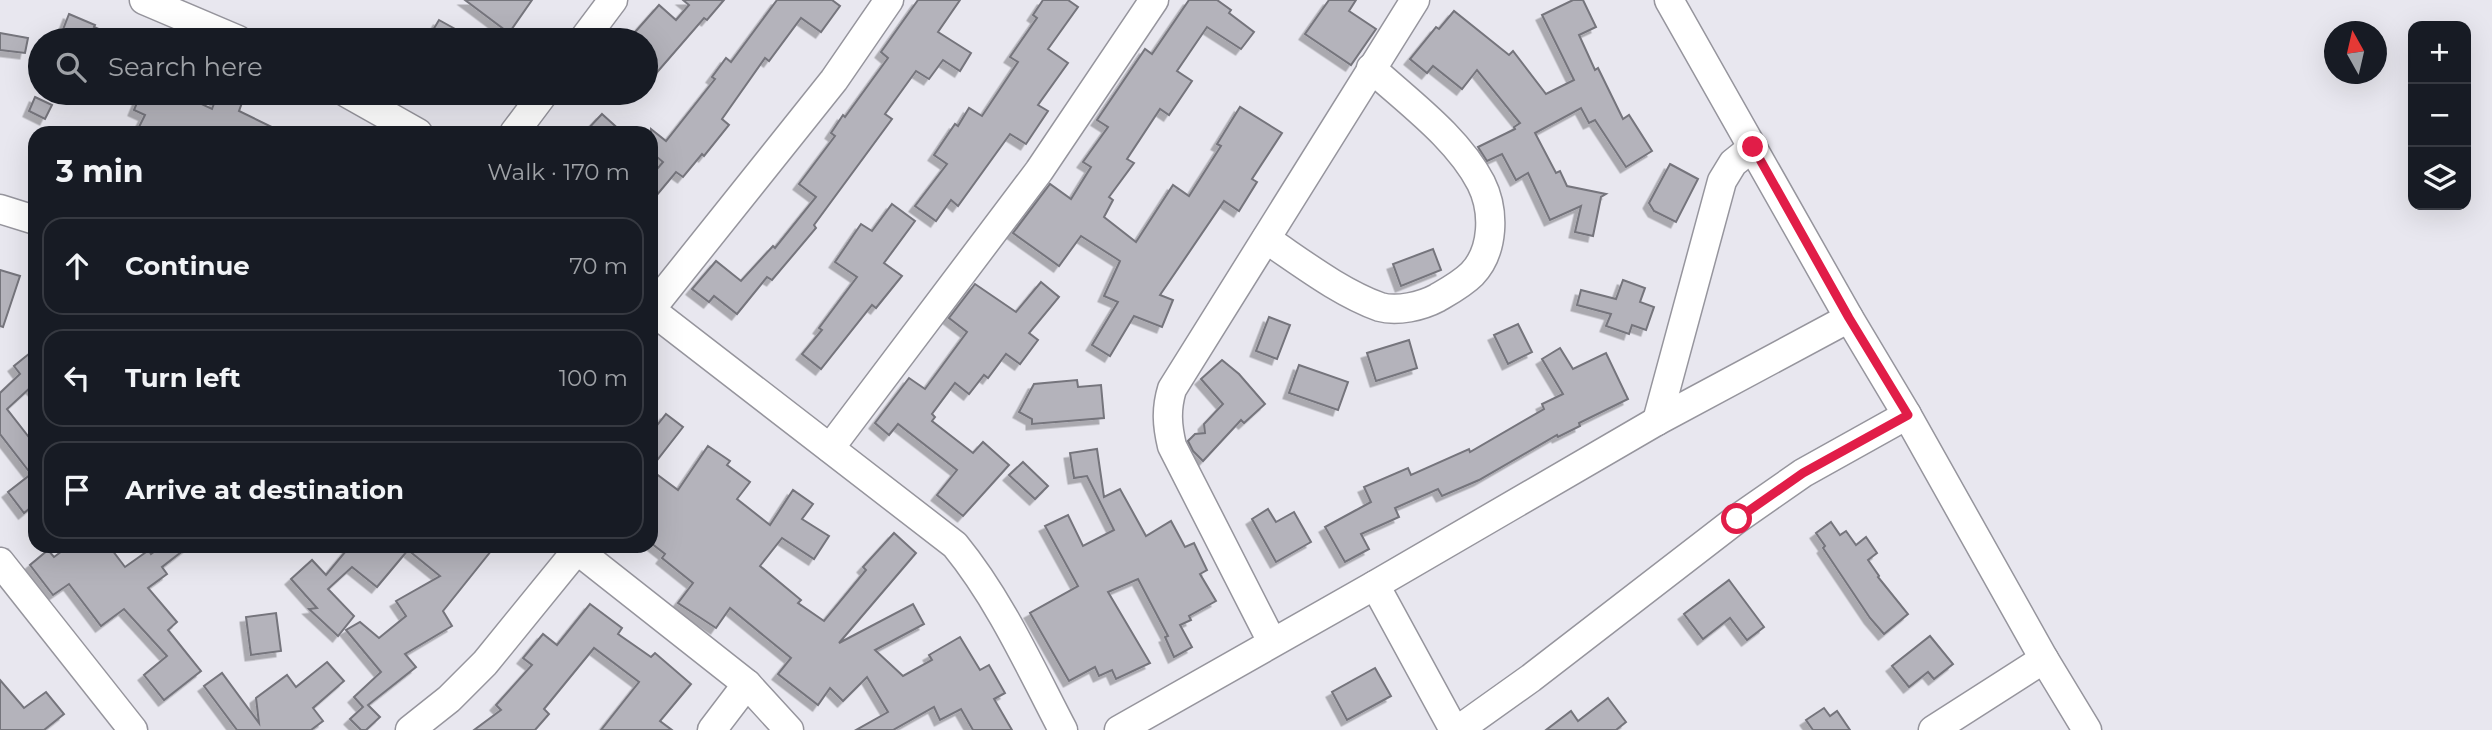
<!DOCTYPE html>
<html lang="en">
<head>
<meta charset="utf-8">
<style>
	body { margin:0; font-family:Montserrat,sans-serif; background:#20242c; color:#f1f3f6 }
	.controls { position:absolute; right:21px; top:21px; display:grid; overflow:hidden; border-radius:14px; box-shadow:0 7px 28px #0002 }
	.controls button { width:63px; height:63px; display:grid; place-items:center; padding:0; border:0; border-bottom:2px solid #363941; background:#171b24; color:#f1f3f6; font:35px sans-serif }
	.compass { position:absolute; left:2324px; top:21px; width:63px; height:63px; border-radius:50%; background:#171b24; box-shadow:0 7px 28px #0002; rotate:352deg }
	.stop { position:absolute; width:21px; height:21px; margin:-16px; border:5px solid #e11d48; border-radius:50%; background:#fff }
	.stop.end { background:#e11d48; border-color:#fff; box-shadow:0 2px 7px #0008 }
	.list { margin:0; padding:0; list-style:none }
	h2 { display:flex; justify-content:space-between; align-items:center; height:91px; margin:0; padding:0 28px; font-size:30px }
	h2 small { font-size:23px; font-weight:400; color:#9ea1a6 }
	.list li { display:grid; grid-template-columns:46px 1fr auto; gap:21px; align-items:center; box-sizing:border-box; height:98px; margin:0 14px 14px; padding:0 14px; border:2px solid #363941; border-radius:21px }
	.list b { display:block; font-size:26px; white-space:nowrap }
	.list em { font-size:23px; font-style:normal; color:#9ea1a6 }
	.icon { flex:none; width:38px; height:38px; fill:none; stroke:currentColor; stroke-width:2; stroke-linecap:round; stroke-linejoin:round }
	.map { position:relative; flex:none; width:2492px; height:730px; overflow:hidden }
	.search { position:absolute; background:#171b24; box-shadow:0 7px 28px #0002; left:28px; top:28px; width:630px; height:77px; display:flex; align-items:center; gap:18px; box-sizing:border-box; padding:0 24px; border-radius:38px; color:#9ea1a6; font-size:26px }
	.panel { position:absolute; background:#171b24; box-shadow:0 7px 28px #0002; left:28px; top:126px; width:630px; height:427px; border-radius:21px }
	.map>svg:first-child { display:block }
</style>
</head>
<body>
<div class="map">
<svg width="2492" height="730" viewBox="0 0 2492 730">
	<defs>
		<filter id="shadow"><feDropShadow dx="-5.5" dy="5.5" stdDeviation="0" flood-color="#0004"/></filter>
	</defs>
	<rect width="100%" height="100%" fill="#e8e7ef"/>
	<g fill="#b4b3bb" stroke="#75747c" stroke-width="2" filter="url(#shadow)">
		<polygon points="465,0 532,0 509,33"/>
		<polygon points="683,0 724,0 707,20 704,18 646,85 646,40 628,40 659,5 676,20 689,5"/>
		<polygon points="777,0 832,0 840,6 821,32 801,18 769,61 765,58 722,119 729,125 704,156 702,154 683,177 676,172 651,202 651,176 663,162 651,152 651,129 666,141 715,79 712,77 726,58 731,62"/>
		<polygon points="918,0 960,0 938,32 971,53 960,71 943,60 929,79 916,71 885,114 892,119 814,225 816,228 772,280 767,277 737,314 714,296 709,302 692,289 716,261 741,281 773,246 775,248 816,197 799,184 835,136 831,133 843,115 845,117 888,58 881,52"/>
		<polygon points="1043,0 1068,0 1078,7 1048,49 1068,63 1038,105 1048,111 1026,144 1010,134 958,206 951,200 936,221 915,206 947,164 934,155 955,124 958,126 969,108 982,116 1018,62 1010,57 1037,18 1033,15"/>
		<polygon points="1189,0 1217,0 1231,10 1229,13 1254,32 1241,49 1207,27 1177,71 1192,81 1169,115 1160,109 1127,159 1134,163 1109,197 1113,200 1104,217 1136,242 1173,185 1189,196 1221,146 1217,144 1240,107 1282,133 1252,179 1257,182 1239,211 1224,201 1160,295 1173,300 1162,327 1134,316 1110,356 1092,345 1118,302 1104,296 1120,261 1081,236 1059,266 1013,233 1050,184 1071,199 1091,167 1083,162 1108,127 1097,120 1145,49 1152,54"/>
		<polygon points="1329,0 1356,0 1349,11 1376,29 1351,65 1305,34"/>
		<polygon points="1573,0 1583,0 1596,27 1579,35 1595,70 1598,68 1623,119 1629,115 1652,151 1626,167 1595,120 1589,123 1581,108 1535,133 1556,173 1560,171 1567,186 1606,194 1601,197 1593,236 1575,232 1581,206 1550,220 1528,173 1516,180 1502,154 1487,161 1478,147 1515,129 1514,127 1520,123 1477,70 1462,89 1433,66 1427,73 1410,59 1436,27 1439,29 1454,11 1509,55 1513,51 1546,94 1574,80 1542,15"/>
		<polygon points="69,14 95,25 94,27 124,40 59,40"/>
		<polygon points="439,20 475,40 427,40"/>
		<polygon points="0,33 28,38 25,53 0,50"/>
		<polygon points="141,93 178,93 212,109 218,93 224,93 243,100 239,111 284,133 136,133 145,115 134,110"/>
		<polygon points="35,97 52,105 45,119 29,111"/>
		<polygon points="602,114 623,133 584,133"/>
		<polygon points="1670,164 1698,179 1676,222 1654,211 1649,203"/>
		<polygon points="892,204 915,221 884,263 902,276 876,308 872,305 821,369 802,354 822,330 819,328 857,277 835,262 861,224 872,231"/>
		<polygon points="1433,249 1441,270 1401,286 1393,264"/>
		<polygon points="0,270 20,276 3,327 0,326"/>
		<polygon points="1623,280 1645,288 1640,302 1654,307 1646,330 1632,325 1629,334 1606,326 1611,314 1577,305 1581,290 1616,299"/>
		<polygon points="1041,282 1059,297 1029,333 1038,340 1020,364 1006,354 988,378 984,375 969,394 955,383 932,414 935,417 932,421 973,453 983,442 1009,465 963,516 937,495 957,470 898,424 889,435 875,423 909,378 925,389 967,332 949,318 975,284 1016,312"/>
		<polygon points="1269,317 1290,325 1277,359 1256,351"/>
		<polygon points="1518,324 1532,352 1508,364 1494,335"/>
		<polygon points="1409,340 1417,368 1376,381 1367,353"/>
		<polygon points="1560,348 1573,369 1606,353 1628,399 1579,423 1580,426 1558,437 1557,435 1479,480 1442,496 1438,489 1395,508 1399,517 1361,534 1369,549 1345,562 1325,527 1371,502 1364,487 1408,468 1411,475 1469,449 1470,452 1544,409 1542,404 1563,394 1542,359"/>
		<polygon points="35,349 35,391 31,387 7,409 35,445 35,504 24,513 8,492 31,474 0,434 0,393 20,374 14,366"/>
		<polygon points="1222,360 1239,374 1265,404 1244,423 1241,420 1203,461 1193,451 1188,441 1195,434 1205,433 1204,424 1223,404 1201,379"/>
		<polygon points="1299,365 1348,382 1338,410 1289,393"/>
		<polygon points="1077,380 1078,387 1101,385 1104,418 1032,424 1032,419 1019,412 1034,384"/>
		<polygon points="666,414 683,427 651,468 651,433"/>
		<polygon points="708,446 730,461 727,465 750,482 737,499 770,525 793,490 813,504 802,519 829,536 814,559 782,538 760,566 801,600 798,603 824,621 866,570 863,567 894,533 916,553 839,643 913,604 924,624 875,650 903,676 932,660 929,655 960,637 980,670 989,665 1005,693 994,699 1012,730 973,730 961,709 940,720 934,707 893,730 856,730 888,712 867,677 843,701 830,688 818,705 778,674 791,658 730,608 716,628 678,603 693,583 662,558 665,554 651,543 651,470 678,490"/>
		<polygon points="1097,449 1104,497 1120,489 1146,536 1171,521 1185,547 1194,543 1207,570 1200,574 1216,601 1189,616 1191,620 1180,625 1192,647 1174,657 1165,637 1168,636 1138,579 1108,592 1150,663 1116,679 1112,670 1099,676 1095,667 1069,681 1030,613 1078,586 1045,526 1068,515 1083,546 1114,530 1087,476 1074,478 1070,453"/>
		<polygon points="1023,462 1048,486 1035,499 1009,475"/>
		<polygon points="1268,509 1276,522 1294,512 1311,542 1276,562 1252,519"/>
		<polygon points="1831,522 1840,535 1846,531 1856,545 1866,537 1877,553 1868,560 1879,576 1878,577 1908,614 1884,634 1870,618 1823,548 1825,546 1816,533"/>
		<polygon points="69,546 109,546 125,567 149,550 151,554 162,546 189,546 162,567 167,574 148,588 177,622 168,630 201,671 164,700 144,675 167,656 124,609 101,626 69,584 53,595 30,565 48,550 54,557"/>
		<polygon points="350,546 495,546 443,611 452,626 405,654 416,667 368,705 380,717 366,730 361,730 350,719 363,707 354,697 381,672 346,630 360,622 379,638 406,616 396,601 440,576 408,550 377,587 352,567 328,589 354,616 338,636 309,609 317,608 291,579 312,560 326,575"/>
		<polygon points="1729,580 1764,627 1747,640 1730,618 1703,639 1684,614"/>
		<polygon points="590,604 622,628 618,634 651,657 655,653 691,684 660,721 672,730 601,730 639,682 594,648 544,709 549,714 535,730 474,730 501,710 496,705 532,665 523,658 543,634 557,645"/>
		<polygon points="276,613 281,651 251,655 246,617"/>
		<polygon points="1930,636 1953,664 1934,679 1928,672 1909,687 1892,666"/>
		<polygon points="327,662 344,681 313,708 323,721 311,730 237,730 204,686 222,673 259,723 256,698 287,675 296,687"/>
		<polygon points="1375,668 1391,696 1347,720 1332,692"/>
		<polygon points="0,680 24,708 46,692 64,714 44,730 0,730"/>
		<polygon points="1608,698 1626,722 1616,730 1546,730 1571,711 1578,721"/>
		<polygon points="1824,708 1830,716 1837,711 1850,730 1813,730 1806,720"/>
	</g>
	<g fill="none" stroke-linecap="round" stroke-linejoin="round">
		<defs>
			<g id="minor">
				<polyline points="144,0 238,40"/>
				<polyline points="1669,0 1849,318 1907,415 2044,659 2087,730"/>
				<polyline points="583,40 613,0"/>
				<polyline points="347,93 418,133"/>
				<polyline points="514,133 544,93"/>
				<polyline points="0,209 35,220"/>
				<path d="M1266 239C1302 263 1339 292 1380 307 1397 312 1422 306 1437 298 1449 291 1462 284 1472 274 1494 251 1495 211 1481 183 1457 137 1408 102 1371 68"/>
				<polyline points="651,309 834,80 889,0"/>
				<path d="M651 310 955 545C1000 600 1030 667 1063 730"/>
				<polyline points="1657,421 1722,181 1733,163 1753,147"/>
				<polyline points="830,448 1039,171 1154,0"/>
				<polyline points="572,546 747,684 789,730"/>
				<polyline points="0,562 133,730"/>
				<polyline points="1375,585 1454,730"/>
				<path d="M1272 642 1172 446C1167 425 1166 409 1172 389L1415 0"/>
				<polyline points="410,730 449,699 485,663 577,550"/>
				<polyline points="712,730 747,684"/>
				<polyline points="1119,730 1375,585 1657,421 1849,318"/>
				<polyline points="1458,730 1531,678 1737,519 1803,473 1907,415"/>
				<polyline points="1933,730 2044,659"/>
			</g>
		</defs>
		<use href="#minor" stroke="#96959d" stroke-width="31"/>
		<use href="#minor" stroke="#fff" stroke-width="28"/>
	</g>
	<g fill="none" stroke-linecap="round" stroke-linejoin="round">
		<polyline stroke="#e11d48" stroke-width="9" points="1737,519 1803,473 1908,415 1849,318 1753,147"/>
	</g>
</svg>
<div class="controls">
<button>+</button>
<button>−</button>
<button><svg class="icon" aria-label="layers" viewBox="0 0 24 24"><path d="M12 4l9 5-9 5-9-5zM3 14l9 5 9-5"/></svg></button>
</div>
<svg class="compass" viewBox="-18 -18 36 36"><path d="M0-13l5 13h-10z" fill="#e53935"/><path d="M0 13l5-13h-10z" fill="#9ea1a6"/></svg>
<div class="stop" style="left:1737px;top:519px"></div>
<div class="stop end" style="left:1753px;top:147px"></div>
<div class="search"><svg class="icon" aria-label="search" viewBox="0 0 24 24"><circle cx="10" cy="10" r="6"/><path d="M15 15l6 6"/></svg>Search here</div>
<section class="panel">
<h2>3 min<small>Walk · 170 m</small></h2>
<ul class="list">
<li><svg class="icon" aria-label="ahead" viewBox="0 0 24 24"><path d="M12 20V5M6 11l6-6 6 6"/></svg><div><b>Continue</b></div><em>70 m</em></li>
<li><svg class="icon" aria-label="left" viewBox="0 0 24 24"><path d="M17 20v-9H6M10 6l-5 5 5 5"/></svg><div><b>Turn left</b></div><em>100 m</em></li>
<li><svg class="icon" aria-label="arrive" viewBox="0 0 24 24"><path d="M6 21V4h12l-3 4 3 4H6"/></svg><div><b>Arrive at destination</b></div></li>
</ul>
</section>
</div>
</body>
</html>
